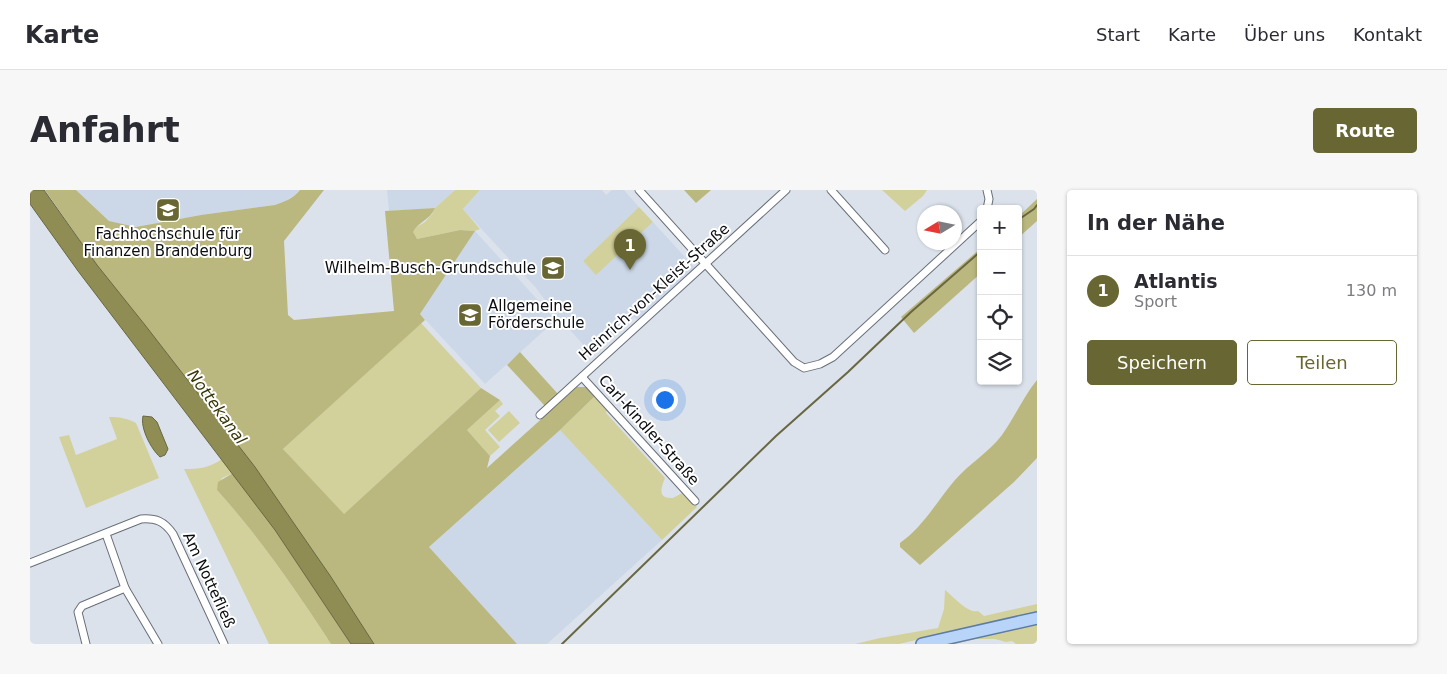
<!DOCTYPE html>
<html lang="de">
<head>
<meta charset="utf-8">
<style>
	body { margin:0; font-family:"DejaVu Sans",sans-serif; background:#f7f7f7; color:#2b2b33 }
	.controls { position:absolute; right:15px; top:15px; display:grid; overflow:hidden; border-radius:5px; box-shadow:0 1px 4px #0004 }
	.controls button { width:45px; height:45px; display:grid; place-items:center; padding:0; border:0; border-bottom:1px solid #e1e1e2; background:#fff; color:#2b2b33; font:25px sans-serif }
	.compass { position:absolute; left:887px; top:15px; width:45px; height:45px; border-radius:50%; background:#fff; box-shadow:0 1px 4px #0004; rotate:260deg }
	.you { position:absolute; left:634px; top:209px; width:18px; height:18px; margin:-12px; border:4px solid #fff; border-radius:50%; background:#1a73e8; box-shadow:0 0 0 8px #1a73e833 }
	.badge { display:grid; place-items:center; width:32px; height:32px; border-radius:50%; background:#686632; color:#fff; font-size:16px; font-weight:700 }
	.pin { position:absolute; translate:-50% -41px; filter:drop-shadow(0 1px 2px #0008) }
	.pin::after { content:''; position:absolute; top:26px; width:18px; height:15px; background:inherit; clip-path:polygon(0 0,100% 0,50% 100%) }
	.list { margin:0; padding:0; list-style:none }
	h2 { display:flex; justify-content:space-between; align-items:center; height:65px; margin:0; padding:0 20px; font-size:21px }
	h2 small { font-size:16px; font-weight:400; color:#7c7c81 }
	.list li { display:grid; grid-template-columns:32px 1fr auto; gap:15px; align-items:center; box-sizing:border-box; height:70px; padding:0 20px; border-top:1px solid #e1e1e2 }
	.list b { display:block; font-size:19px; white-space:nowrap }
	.list p { margin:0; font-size:16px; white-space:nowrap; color:#7c7c81 }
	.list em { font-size:16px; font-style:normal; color:#7c7c81 }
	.actions { display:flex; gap:10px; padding:15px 20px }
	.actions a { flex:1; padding:11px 0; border:1px solid #686632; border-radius:5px; text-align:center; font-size:18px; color:#686632 }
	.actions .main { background:#686632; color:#fff }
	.icon { flex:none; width:28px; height:28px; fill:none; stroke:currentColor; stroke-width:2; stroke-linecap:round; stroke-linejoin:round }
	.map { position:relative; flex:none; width:1007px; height:454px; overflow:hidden; border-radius:5px }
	header { display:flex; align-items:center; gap:30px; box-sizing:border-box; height:70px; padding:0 25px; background:#fff; border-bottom:1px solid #e1e1e2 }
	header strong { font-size:24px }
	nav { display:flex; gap:28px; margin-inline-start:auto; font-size:18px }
	.intro { display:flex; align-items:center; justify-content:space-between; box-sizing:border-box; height:120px; padding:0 30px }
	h1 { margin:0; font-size:35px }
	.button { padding:12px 22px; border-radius:5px; background:#686632; color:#fff; font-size:18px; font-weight:700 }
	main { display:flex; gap:30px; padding:0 30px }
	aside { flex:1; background:#fff; border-radius:5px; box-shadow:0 1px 4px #0004 }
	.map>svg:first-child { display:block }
</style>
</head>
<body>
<header>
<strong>Karte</strong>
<nav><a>Start</a><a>Karte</a><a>Über uns</a><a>Kontakt</a></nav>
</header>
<div class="intro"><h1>Anfahrt</h1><a class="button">Route</a></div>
<main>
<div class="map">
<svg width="1007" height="454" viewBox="0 0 1007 454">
	<rect width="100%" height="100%" fill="#dbe2ec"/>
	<g fill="#ccd8e8">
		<polygon points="46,0 270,0 266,4 254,12 245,15 171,25 106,37 79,31"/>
		<polygon points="357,0 425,0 405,18 359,21"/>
		<polygon points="450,0 572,0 576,5 582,0 594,0 609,17 553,71 566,84 623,32 665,78 607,130 604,127 562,164 526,125 506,98 433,19"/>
		<polygon points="445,41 526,130 455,194 390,124"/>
		<polygon points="530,240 632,350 517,454 487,454 399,357"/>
	</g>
	<g fill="#d3d19b">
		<polygon points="425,0 450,0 433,19 450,39 445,41 430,40 387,49 384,46 383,42 385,38 395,32 402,24 405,18"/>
		<polygon points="852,0 897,0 893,6 875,21"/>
		<polygon points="609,17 623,32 566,85 553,71"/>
		<polygon points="391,133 451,198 313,325 253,259"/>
		<path d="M566 205 578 218 576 223 635 288C631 298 627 309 643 308L654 302 667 317 632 350 530 240Z"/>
		<polygon points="470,210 473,214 465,221 470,226 455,240 470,257 460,266 437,240"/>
		<polygon points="479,221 490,233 469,252 458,240"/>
		<path d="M79 227C89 227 97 228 106 233L129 288 56 318 29 247 39 245 46 265 87 249Z"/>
		<path d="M192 269 203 283 192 288 187 300C230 348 266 400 301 454H239L154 279C168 279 180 278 192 269Z"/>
		<path d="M915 400C923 406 938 424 948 421L954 426 1007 414V422L869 454H825L850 448 908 438 914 419Z"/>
		<polygon points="1007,431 1007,454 986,454 982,451 976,452 965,449 945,449 925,454 909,454"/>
	</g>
	<g fill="#bab87e">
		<path d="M15 0H46L79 31 106 37 171 25 245 15C254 12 264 8 270 0H294L254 51 258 125 264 130 364 121 355 21 405 18C400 30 388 32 383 42L387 49 430 40 445 41 390 124 395 130 253 259 314 324 451 198 470 210 437 240 460 266 457 278 547 197H559L566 205 530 240 399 357 487 454H344L301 387 225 277 115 135 67 75Z"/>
		<polygon points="654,0 681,0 666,13"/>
		<polygon points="1007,9 1007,31 988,48 988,27"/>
		<polygon points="951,58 951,83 884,143 871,127"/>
		<polygon points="490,162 528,204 515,216 477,175"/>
		<path d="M1007 190V268L984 292 890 375 870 357V353C893 337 907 311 925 290 939 274 959 262 972 245 985 227 993 207 1007 190Z"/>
		<path d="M203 283 245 340 321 454H301C266 400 230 348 187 300L188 292Z"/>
	</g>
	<g fill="#908d54" stroke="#686740">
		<polygon points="0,0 14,0 67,75 115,135 225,277 301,387 344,454 321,454 245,340 48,81 0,14"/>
		<path d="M113 226 122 227 127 232 138 259 135 265 130 267C121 259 110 238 113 226Z"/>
	</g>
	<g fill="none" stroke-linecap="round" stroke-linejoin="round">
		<g stroke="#686740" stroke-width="2">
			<polyline points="988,30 1004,19 1007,15"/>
			<polyline points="532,454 746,246 818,182 881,122 951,61"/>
		</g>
		<defs>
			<g id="minor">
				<polyline points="609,0 764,172 774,178 790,174 803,167 951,31"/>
				<polyline points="801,0 855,60"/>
				<polyline points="957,19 959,9 957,0"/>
				<polyline points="552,187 665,311"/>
				<polyline points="510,225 756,0"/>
				<polyline points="76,344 95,398"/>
				<path d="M0 373 111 329C126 328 134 331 143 344L194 454"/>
				<polyline points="56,454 48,422 52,416 95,398 128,454"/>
			</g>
			<polyline id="primary" points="892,454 1007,428"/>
		</defs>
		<use href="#minor" stroke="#696f78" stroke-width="9"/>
		<use href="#primary" stroke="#5d7ca4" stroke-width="14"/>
		<use href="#minor" stroke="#fff" stroke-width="7"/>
		<use href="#primary" stroke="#b8d4f8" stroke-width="11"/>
	</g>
	<defs>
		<symbol id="university-square" viewBox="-11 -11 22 22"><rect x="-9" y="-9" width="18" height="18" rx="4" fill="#686632" stroke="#fff"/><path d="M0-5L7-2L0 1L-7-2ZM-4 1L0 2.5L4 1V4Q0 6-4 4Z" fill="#fff"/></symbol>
		<symbol id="school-square" viewBox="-11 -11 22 22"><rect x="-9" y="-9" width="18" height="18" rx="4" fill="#686632" stroke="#fff"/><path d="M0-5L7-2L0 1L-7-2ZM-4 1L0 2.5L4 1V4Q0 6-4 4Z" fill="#fff"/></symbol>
	</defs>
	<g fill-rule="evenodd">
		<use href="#university-square" x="124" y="6" width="28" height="28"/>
		<use href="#school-square" x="509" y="64" width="28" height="28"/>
		<use href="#school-square" x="426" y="111" width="28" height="28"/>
	</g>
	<g text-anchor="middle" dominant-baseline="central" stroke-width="4" stroke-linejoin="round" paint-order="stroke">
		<g font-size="15" fill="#0b0d10" stroke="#fff">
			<text x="138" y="44">Fachhochschule für<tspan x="138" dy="17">Finanzen Brandenburg</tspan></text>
			<text x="506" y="78" text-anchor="end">Wilhelm-Busch-Grundschule</text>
			<text x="458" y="116" text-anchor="start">Allgemeine<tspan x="458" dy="17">Förderschule</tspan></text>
		</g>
		<g font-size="15" fill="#0b0d10" stroke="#fff">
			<text transform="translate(624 102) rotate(-42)">Heinrich-von-Kleist-Straße</text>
			<text transform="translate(619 240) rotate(48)">Carl-Kindler-Straße</text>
			<text transform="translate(179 390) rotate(65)">Am Nottefließ</text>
		</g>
		<g font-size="16" font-style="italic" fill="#393607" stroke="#fff">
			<text transform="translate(187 217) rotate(54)">Nottekanal</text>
		</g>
	</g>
</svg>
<div class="controls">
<button>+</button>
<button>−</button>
<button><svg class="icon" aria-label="locate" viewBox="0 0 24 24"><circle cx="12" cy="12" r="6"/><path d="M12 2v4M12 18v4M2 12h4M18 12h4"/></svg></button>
<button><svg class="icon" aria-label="layers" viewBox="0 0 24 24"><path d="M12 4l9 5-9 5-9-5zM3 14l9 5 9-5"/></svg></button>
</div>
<svg class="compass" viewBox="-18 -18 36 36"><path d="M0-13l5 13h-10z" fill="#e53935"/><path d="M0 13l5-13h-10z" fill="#7c7c81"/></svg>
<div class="you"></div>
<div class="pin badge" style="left:600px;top:80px">1</div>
</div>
<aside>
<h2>In der Nähe<small></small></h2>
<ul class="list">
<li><span class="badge">1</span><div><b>Atlantis</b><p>Sport</p></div><em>130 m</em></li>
</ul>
<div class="actions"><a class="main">Speichern</a><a>Teilen</a></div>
</aside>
</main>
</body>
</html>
